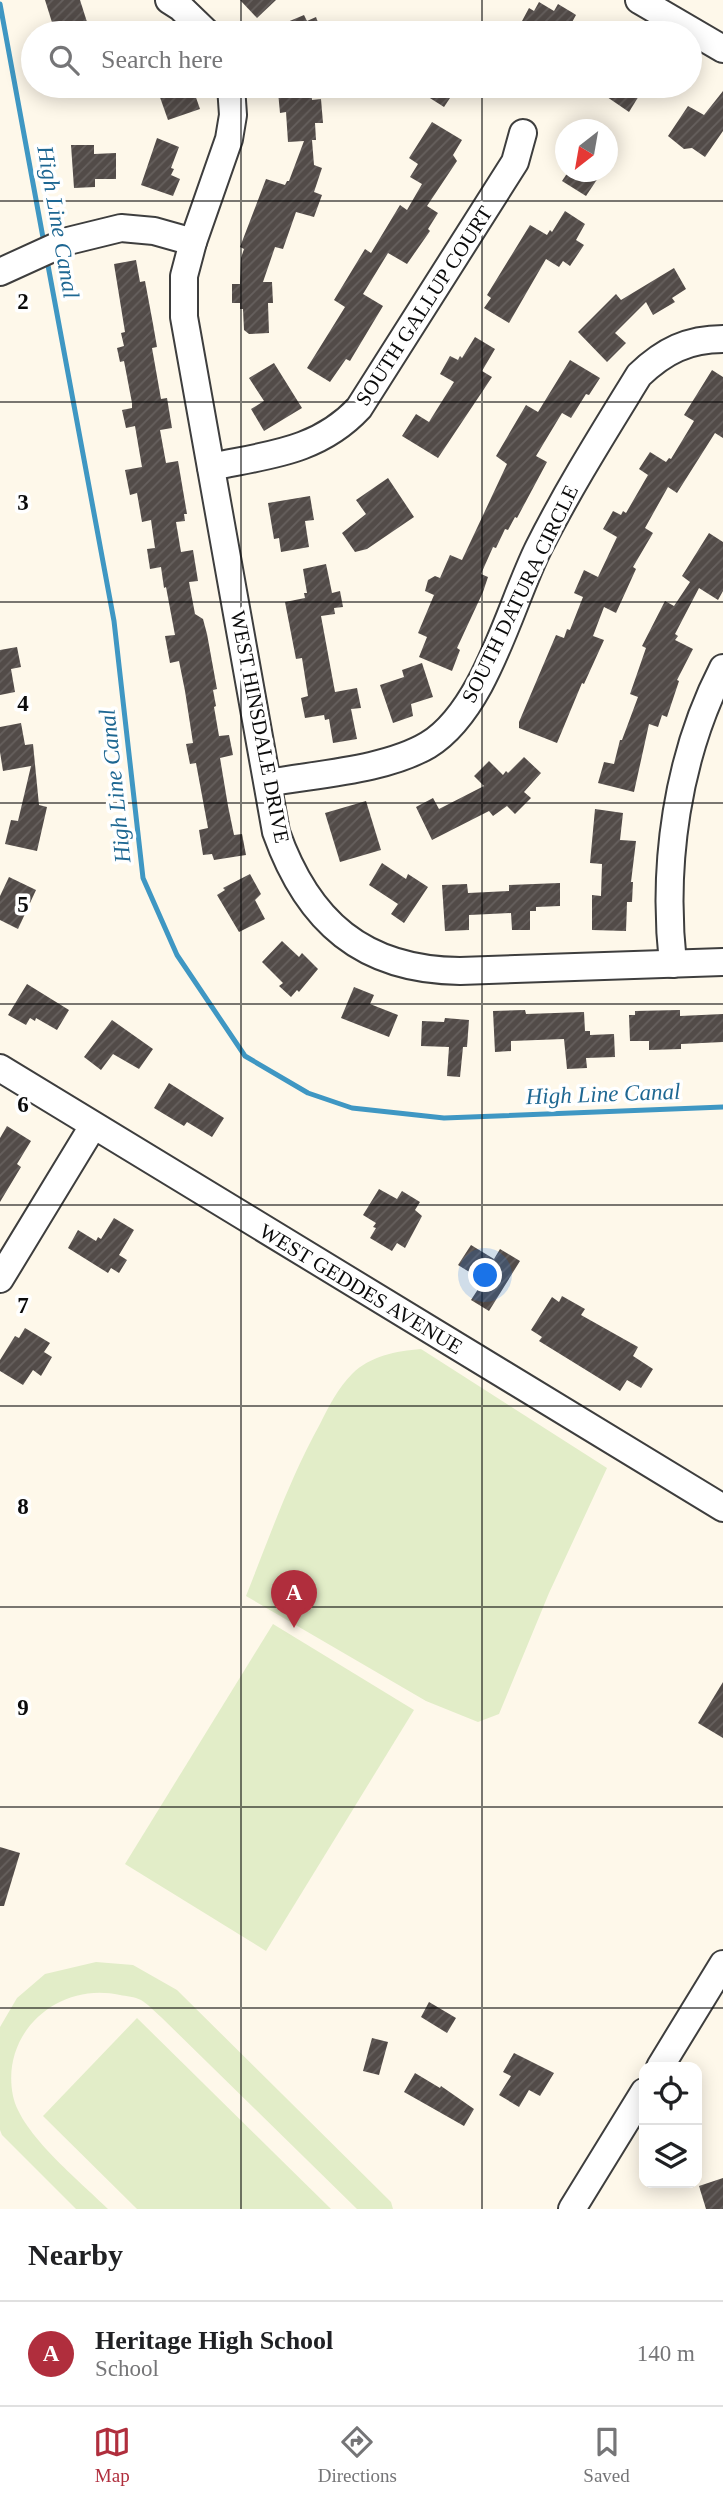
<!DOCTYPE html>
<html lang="en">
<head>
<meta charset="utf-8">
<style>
	body { margin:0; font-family:Georgia,serif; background:#f2f2f2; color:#202124 }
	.controls { position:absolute; right:21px; bottom:21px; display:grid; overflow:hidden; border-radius:14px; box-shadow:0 4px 18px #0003 }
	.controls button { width:63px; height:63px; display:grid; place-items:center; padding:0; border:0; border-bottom:2px solid #e0e0e0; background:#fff; color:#202124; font:35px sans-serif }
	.compass { position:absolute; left:555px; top:119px; width:63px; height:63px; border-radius:50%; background:#fff; box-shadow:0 4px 18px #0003; rotate:211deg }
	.you { position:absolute; left:486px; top:1276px; width:24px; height:24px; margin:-18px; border:5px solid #fff; border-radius:50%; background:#1a73e8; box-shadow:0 0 0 10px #1a73e833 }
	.badge { display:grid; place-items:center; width:46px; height:46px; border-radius:50%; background:#b02e3d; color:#fff; font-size:23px; font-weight:700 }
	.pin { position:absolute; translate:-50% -58px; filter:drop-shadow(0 2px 4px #0008) }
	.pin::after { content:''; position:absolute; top:37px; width:24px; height:21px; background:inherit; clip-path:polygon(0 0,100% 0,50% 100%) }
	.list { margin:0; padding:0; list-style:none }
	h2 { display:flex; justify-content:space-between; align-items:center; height:91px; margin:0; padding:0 28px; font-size:30px }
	h2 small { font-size:23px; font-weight:400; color:#757577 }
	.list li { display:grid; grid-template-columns:46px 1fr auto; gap:21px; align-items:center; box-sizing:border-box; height:105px; padding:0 28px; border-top:2px solid #e0e0e0 }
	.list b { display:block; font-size:26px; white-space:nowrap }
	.list p { margin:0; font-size:23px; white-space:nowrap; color:#757577 }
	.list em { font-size:23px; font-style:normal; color:#757577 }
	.icon { flex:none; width:38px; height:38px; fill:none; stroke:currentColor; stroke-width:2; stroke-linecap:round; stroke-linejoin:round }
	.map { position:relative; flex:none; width:723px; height:2209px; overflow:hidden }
	.search { position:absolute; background:#fff; box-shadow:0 4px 18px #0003; left:21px; right:21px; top:21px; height:77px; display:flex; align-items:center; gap:18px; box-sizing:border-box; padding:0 24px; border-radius:38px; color:#757577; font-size:26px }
	.sheet { height:196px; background:#fff }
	nav { display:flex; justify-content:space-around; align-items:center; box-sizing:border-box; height:98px; border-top:2px solid #e0e0e0; background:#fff; font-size:19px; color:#757577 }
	nav a { display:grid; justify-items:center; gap:4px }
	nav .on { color:#b02e3d }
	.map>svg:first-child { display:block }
</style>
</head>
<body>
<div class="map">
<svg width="723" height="2209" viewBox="0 0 723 2209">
	<defs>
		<pattern id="building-hatch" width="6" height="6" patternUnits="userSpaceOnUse" patternTransform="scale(1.75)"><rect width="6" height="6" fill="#524b48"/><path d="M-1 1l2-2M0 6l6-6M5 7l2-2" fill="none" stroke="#66605e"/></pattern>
	</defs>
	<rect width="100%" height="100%" fill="#fef8ea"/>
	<g fill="#e2edc8">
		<path d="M421 1349 607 1468 549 1593 499 1714 478 1722 426 1701 246 1596C269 1538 290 1478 320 1424 329 1406 338 1388 352 1374 370 1356 396 1351 421 1349Z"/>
		<polygon points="273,1624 414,1710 266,1951 125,1864"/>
		<path d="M96 1962 133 1965 177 1990 391 2202 393 2209H357L161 2017C155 2012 148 2004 141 2000 135 1997 126 1996 120 1995 59 1981 0 2032 13 2096 21 2134 80 2181 108 2209H76L2 2135 0 2130V2027L17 1998 45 1974Z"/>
		<polygon points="137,2018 331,2209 137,2209 43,2116"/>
	</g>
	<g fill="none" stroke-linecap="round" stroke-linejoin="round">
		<g stroke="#3f97c3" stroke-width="5">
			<polyline points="0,4 44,243"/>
			<polyline points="47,260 114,621 143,878 177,955 245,1056 308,1093 352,1108 444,1118 723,1107"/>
		</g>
	</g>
	<g fill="url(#building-hatch)">
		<polygon points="45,0 80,0 87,22 55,32"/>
		<polygon points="240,0 276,0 257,18"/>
		<polygon points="539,2 554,11 558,4 573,13 576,15 571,24 587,33 520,33 525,24 522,21 529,8 534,11"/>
		<polygon points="304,15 307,21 316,17 322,33 261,33"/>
		<polygon points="156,86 192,86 200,109 168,120"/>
		<polygon points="411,86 458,86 444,107"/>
		<polygon points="591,86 645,86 629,112"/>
		<polygon points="311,89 312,100 321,99 323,123 315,123 316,140 312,140 314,165 322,168 314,192 322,195 314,217 296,212 283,249 275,247 263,282 272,282 273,303 268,303 269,333 249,334 244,330 243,309 240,309 240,303 232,303 232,284 240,284 241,258 244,249 240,247 266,179 285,185 287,181 289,181 304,141 288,142 286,112 280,113 278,92"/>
		<polygon points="723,91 723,131 705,157 692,148 684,149 668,136 688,106 704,115"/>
		<polygon points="432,122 462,140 453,155 457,161 427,206 438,213 428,229 430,231 407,264 388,253 363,294 383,306 350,361 346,359 330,382 307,368 345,307 334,300 365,249 371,253 400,205 407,210 422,184 410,177 418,164 409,158"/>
		<polygon points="157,138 179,147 171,168 174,169 171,175 180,179 173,196 141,185"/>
		<polygon points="71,145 94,145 94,154 116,153 116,179 95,179 95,187 74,188"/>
		<polygon points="568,172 602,172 586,196 562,181"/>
		<polygon points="565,211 585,224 576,240 584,245 570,266 563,261 559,267 546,259 509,323 484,308 491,298 487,295 530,225 547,235 550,230 552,232"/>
		<polygon points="136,260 140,282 145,281 153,324 157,347 152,348 161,399 167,398 172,428 160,430 166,463 178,461 187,514 184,514 185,521 176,522 181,552 193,550 198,581 189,582 195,614 203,619 207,634 217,689 213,690 216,706 214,707 219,736 229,735 233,755 220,758 228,806 234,835 242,834 246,855 214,860 212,854 203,855 199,830 208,828 196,763 190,764 186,744 193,743 185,691 179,661 170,663 165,636 175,635 166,587 164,588 161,567 150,569 147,549 155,548 151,520 142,522 137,493 130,495 125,470 142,467 135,426 126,428 122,410 132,408 132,403 124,361 120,362 117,348 124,346 121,333 125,332 114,264"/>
		<polygon points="674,268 686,289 672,298 675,302 653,315 646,302 615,333 626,343 607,362 578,332 616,294 621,300"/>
		<polygon points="475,337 495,349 482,371 492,377 438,458 402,436 416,414 429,422 454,382 440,374 450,356 458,360 460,356 462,358"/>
		<polygon points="570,360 600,378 589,395 586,394 571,418 562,413 536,456 547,462 517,518 515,517 508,530 505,529 496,548 493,547 481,574 488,577 483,592 457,648 460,650 452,671 419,657 427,637 418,633 434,595 425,591 428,580 435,576 440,578 450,555 462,560 507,464 496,456 526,405 538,412"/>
		<polygon points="274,363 302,408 264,431 251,409 264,401 249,378"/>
		<polygon points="712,370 723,377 723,438 715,433 677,493 668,487 645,528 653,533 633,567 636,569 616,613 604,607 593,636 604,640 584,684 582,683 557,743 519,728 519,722 556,635 564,638 567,629 570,630 583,597 574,593 584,570 598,577 617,537 603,529 613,511 621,515 623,511 626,513 648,475 639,469 650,452 666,462 669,458 671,459 694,421 684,415"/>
		<polygon points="388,478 414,517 367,549 355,552 342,533 366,514 356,500"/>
		<polygon points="310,496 314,520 305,521 309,547 281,552 279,538 274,539 268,503"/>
		<polygon points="709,533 723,542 723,591 718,600 699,588 675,634 678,636 675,640 693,649 677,680 679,681 667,717 662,715 658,727 649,724 634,792 598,783 604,762 614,764 620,740 622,740 638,697 630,694 646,648 642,646 665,601 674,606 690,582 682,576"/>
		<polygon points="326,564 332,593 340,591 343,607 334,608 335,614 321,616 335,692 357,688 361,708 351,709 357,739 333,743 329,719 325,720 324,715 305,718 301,698 308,696 302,658 296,659 285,602 305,598 304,593 307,593 303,569"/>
		<polygon points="17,647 21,667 11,669 15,692 0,695 0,650"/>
		<polygon points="422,663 433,697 411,704 413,716 393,723 380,685 404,677 402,670"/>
		<polygon points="21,723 25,745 33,744 39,805 47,807 37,851 5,844 11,820 18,821 31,766 3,771 0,752 0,727"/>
		<polygon points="524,757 541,773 524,792 531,798 515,814 507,806 493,816 489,811 432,840 416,807 433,798 439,809 484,786 474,776 489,761 503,775 506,771 508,773"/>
		<polygon points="366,801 381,850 340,862 325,813"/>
		<polygon points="595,809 623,813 620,840 636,841 631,882 633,882 632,902 627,902 626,931 592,930 592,895 601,896 602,864 590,863"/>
		<polygon points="382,863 406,879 408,874 428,887 404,923 391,914 398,904 369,885"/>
		<polygon points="250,874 261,894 255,900 265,919 239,932 217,895 225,890 223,888"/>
		<polygon points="9,877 36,890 18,929 0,920 0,896"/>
		<polygon points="560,883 560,906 536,907 536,911 530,911 530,930 512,930 511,913 469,915 469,930 445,931 442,885 467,884 468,893 509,891 509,885"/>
		<polygon points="282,941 299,957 302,953 318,969 299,992 297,990 291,997 279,986 283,983 262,962"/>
		<polygon points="27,984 69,1010 57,1030 36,1018 35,1021 30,1018 26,1025 8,1015"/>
		<polygon points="354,987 374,995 370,1004 398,1015 389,1037 341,1018"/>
		<polygon points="525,1010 526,1014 584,1012 585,1031 590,1031 590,1035 614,1034 615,1057 586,1058 587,1068 567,1069 564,1039 511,1041 511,1051 495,1052 493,1011"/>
		<polygon points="680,1010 680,1016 723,1014 723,1042 681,1044 681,1049 649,1050 649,1041 630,1041 629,1015 635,1015 635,1011"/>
		<polygon points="445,1018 469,1020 467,1047 463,1047 460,1077 447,1076 449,1047 421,1046 422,1021 444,1022"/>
		<polygon points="112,1020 153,1049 139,1069 113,1054 101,1070 84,1057"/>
		<polygon points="169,1083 224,1118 212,1137 187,1122 184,1126 154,1108"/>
		<polygon points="7,1126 31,1141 17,1164 21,1167 0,1202 0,1138"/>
		<polygon points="379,1189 397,1199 402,1191 420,1202 415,1210 422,1216 405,1248 397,1243 392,1251 370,1238 376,1228 373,1227 376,1223 363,1215"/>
		<polygon points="114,1218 134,1230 119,1255 127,1260 119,1273 111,1268 108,1273 68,1248 78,1230 96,1241 98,1237 101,1239"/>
		<polygon points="471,1245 494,1259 500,1249 520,1261 489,1311 471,1300 482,1283 477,1281 479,1278 458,1265"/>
		<polygon points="562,1296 585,1309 581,1315 638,1347 633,1356 653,1369 641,1388 627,1380 620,1391 539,1341 542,1337 531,1330 552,1297 559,1302"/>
		<polygon points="25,1328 50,1343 44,1352 52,1357 41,1376 33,1370 23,1385 0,1371 0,1360 15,1336 19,1338"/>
		<polygon points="723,1682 723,1738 698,1723"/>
		<polygon points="0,1847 20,1853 4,1906 0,1906"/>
		<polygon points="429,2002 456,2018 447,2033 421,2017"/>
		<polygon points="372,2038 388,2042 379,2075 363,2071"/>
		<polygon points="514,2053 554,2073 540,2096 529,2090 519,2107 499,2095 511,2076 503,2072"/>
		<polygon points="415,2073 440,2088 441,2086 474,2109 464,2126 404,2092"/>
		<polygon points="723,2178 723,2209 706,2209 699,2186"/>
	</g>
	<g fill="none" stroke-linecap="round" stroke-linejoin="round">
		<defs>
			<g id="minor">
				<polyline points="169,0 180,7 207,33"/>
				<polyline points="639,0 723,49"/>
				<path d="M231 86 233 115 229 139 193 242 184 276V317L276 832C308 922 363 970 460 971L723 962"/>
				<polyline points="0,272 68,241 121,228 154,231 193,242"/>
				<path d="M211 467C267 455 318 452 359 408L515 162 523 133"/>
				<path d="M268 783C317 774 386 770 428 745 485 710 509 608 538 549 568 489 604 432 639 375 664 351 688 339 723 339"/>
				<path d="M673 964C662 865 677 757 723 668"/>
				<polyline points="0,1068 723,1508"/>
				<polyline points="0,1279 93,1126"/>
				<polyline points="660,2067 723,1964"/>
				<polyline points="572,2209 644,2092"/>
			</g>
		</defs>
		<use href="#minor" stroke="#3e3e3e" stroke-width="30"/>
		<use href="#minor" stroke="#fff" stroke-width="26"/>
	</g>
	<path fill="none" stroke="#0b0b0b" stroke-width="2" stroke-opacity="0.55" d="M241 0V33M482 0V33M241 86V2209M482 86V2209M0 201H723M0 402H723M0 602H723M0 803H723M0 1004H723M0 1205H723M0 1406H723M0 1607H723M0 1807H723M0 2008H723"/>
	<g text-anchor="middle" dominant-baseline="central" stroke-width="7" stroke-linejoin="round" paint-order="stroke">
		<g font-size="21" fill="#0b0b0b" stroke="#fff">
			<text transform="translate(424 306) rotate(-57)">SOUTH GALLUP COURT</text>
			<text transform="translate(520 594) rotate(-64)">SOUTH DATURA CIRCLE</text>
			<text transform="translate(260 727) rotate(79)">WEST HINSDALE DRIVE</text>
			<text transform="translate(361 1289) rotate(31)">WEST GEDDES AVENUE</text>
		</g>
		<g font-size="23" font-style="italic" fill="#1e6792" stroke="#fff">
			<text transform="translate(58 222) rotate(80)">High Line Canal</text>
			<text transform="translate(115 786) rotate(-96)">High Line Canal</text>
			<text transform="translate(603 1094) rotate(-2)">High Line Canal</text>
		</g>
	</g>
	<g font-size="23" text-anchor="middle" font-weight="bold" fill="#0b0b0b" stroke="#fff" stroke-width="7" stroke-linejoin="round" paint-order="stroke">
		<text x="23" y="309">2</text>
		<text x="23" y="510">3</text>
		<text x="23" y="711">4</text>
		<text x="23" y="912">5</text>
		<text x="23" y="1112">6</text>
		<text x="23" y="1313">7</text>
		<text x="23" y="1514">8</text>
		<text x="23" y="1715">9</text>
	</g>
</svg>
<div class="controls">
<button><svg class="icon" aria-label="locate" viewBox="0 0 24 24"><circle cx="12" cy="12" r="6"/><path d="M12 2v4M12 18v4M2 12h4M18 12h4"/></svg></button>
<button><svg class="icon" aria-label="layers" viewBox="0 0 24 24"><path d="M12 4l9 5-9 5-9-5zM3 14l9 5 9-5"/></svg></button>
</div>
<svg class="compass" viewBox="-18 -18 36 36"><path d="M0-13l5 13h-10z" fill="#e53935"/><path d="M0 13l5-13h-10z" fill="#757577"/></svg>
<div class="you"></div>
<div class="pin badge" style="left:294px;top:1628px">A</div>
<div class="search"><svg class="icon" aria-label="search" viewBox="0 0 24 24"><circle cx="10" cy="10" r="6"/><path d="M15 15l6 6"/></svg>Search here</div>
</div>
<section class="sheet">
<h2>Nearby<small></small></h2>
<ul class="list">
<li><span class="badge">A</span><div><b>Heritage High School</b><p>School</p></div><em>140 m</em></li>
</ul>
</section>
<nav>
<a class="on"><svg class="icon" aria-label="map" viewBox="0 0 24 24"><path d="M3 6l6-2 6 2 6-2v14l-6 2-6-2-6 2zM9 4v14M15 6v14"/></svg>Map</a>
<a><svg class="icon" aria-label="directions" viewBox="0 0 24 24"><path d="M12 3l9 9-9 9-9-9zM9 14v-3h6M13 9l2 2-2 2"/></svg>Directions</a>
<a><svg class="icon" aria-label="saved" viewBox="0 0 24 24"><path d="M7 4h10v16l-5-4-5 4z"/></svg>Saved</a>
</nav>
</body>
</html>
